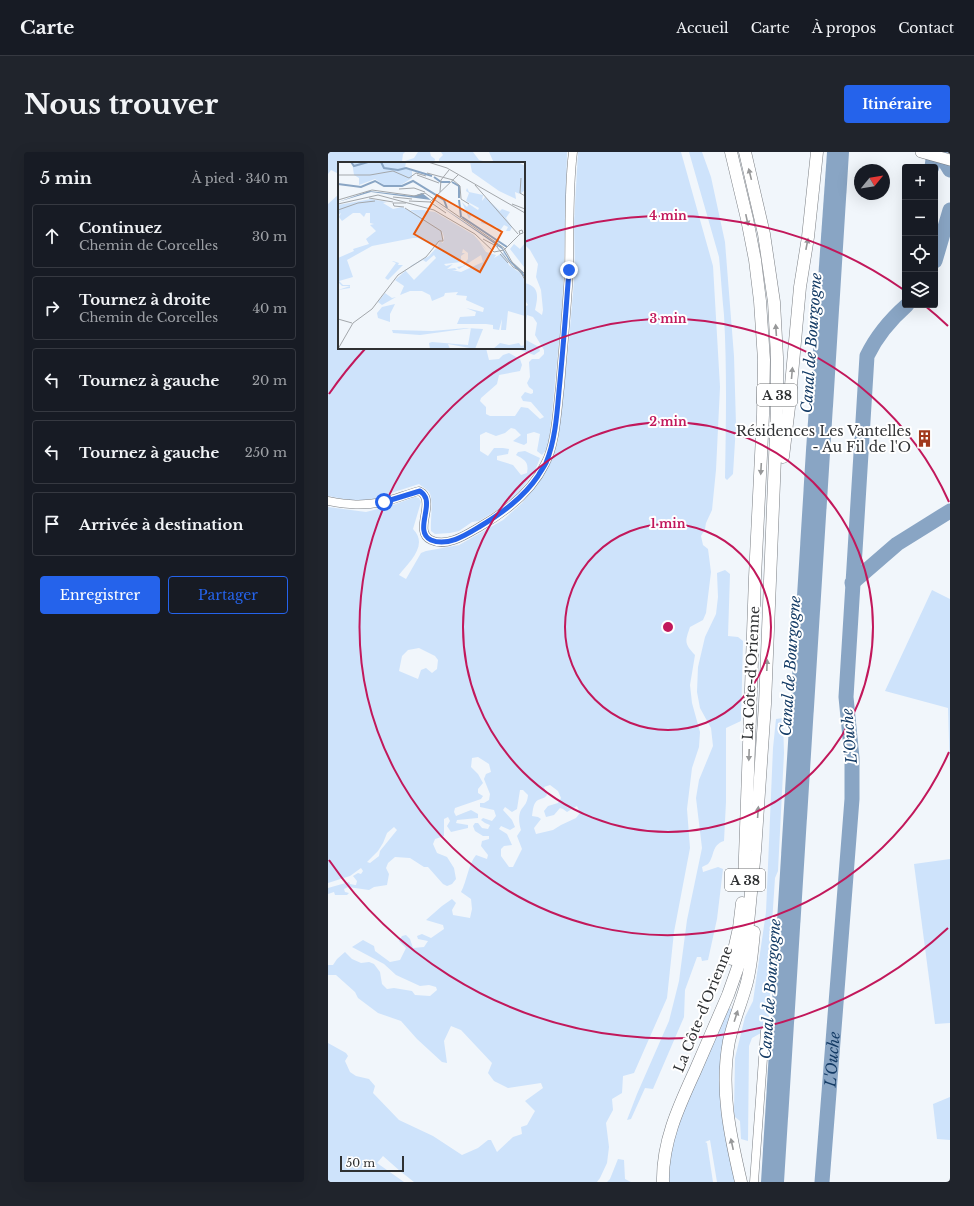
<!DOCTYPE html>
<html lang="fr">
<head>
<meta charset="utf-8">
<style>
	body { margin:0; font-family:"Libre Baskerville",serif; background:#20242c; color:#f1f3f6 }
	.controls { position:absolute; right:12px; top:12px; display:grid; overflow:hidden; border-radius:4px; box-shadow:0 4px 16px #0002 }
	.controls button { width:36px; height:36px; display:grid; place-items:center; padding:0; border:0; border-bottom:1px solid #363941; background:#171b24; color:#f1f3f6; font:20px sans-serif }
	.compass { position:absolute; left:526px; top:12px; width:36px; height:36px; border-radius:50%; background:#171b24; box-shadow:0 4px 16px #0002; rotate:60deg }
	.scale { position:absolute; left:12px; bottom:10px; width:64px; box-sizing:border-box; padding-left:4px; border:2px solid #2f3133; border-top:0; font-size:11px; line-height:14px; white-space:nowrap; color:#2f3133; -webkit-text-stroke:3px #fff; paint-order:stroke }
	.stop { position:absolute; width:12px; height:12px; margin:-9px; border:3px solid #2563eb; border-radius:50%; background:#fff }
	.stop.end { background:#2563eb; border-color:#fff; box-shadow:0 1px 4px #0008 }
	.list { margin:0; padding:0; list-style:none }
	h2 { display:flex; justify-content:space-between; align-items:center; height:52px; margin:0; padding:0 16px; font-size:17px }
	h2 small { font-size:13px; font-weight:400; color:#9ea1a6 }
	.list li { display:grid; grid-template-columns:26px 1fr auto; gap:12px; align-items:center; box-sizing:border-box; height:64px; margin:0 8px 8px; padding:0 8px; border:1px solid #363941; border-radius:4px }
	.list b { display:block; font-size:15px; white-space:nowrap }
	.list p { margin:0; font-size:13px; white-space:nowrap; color:#9ea1a6 }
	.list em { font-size:13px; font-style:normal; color:#9ea1a6 }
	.actions { display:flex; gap:8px; padding:12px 16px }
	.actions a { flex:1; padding:9px 0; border:1px solid #2563eb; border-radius:4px; text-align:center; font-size:14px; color:#2563eb }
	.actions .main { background:#2563eb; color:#fff }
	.icon { flex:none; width:22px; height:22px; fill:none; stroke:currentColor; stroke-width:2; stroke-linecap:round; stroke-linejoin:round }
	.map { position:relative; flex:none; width:622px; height:1030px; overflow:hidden; border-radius:4px }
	header { display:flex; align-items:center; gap:24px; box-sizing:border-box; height:56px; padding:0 20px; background:#171b24; border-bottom:1px solid #363941 }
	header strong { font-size:19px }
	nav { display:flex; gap:22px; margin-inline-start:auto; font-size:14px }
	.intro { display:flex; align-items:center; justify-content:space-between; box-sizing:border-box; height:96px; padding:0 24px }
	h1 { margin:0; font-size:28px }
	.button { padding:10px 18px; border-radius:4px; background:#2563eb; color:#fff; font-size:14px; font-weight:700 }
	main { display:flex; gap:24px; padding:0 24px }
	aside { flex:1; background:#171b24; border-radius:4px; box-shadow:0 4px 16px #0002 }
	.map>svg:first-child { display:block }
</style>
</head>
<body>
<header>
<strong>Carte</strong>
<nav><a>Accueil</a><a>Carte</a><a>À propos</a><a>Contact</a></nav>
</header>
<div class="intro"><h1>Nous trouver</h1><a class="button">Itinéraire</a></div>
<main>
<aside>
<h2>5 min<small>À pied · 340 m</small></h2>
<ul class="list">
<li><svg class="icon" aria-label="ahead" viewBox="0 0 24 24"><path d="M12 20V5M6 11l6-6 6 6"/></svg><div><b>Continuez</b><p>Chemin de Corcelles</p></div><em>30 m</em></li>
<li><svg class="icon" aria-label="right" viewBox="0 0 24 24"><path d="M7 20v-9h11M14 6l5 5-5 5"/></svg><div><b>Tournez à droite</b><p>Chemin de Corcelles</p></div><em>40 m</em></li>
<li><svg class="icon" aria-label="left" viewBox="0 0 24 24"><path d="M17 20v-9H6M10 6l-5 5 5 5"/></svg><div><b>Tournez à gauche</b></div><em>20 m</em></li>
<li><svg class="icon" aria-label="left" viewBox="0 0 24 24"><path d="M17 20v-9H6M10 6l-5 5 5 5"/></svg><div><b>Tournez à gauche</b></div><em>250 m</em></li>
<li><svg class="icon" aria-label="arrive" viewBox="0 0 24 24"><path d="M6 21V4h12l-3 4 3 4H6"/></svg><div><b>Arrivée à destination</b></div></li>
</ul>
<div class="actions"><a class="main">Enregistrer</a><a>Partager</a></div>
</aside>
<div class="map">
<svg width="622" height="1030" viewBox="0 0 622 1030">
	<rect width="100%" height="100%" fill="#f1f6fb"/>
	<g fill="#cee3fb" fill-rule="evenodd">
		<polygon points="0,0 77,0 75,2 74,10 86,6 90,0 102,0 103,4 107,7 106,11 11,11 11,22 3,18 0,22"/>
		<polygon points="113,0 145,0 151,8 159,10 159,11 111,11 111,7 115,3"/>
		<path d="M161 0H239L237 81 234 160 221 290 218 298 214 303 209 299 212 282 206 280 199 282V291L196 293 185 289 193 283 187 277 183 276 177 281 168 284 158 280 152 283V299L160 304 166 296H175L181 297 180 302 169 304V308L185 313 193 323 199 321C201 310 197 308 188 303L190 300 197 299 212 306 207 319 191 340 174 355 151 369 144 370 131 379 122 381 107 382 103 379C102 370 106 347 101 340 99 337 94 335 91 332L45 347 26 349 0 344V52L11 42V196H158L161 208 171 207 175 203 181 201 192 207 194 213 192 219 171 223 169 232 153 246 152 249 158 255V262L162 264H187L193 255 200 256 212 267 216 265 203 250 195 249 193 245 197 240 203 242 205 241V238L201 235 199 231 202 225 201 210 204 207H211L216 202V198L207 183 209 171 205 165 199 163 196 180V155L200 153 196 147V131C212 134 210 145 207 158L214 163 215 158 213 138 208 125 210 112 202 98 196 92V11H166Z"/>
		<path d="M250 0H353L385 114 392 235 388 318 384 358 378 371 377 377 373 384 375 393 380 397 383 420 378 461 375 468 362 475C357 490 356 491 367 503L362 533 364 551 372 580 371 595 364 616 359 657 362 696 346 780 339 846 306 921 295 924 294 941 284 947 285 958 278 971 281 995 279 1011 272 1026 269 1030H86L72 1019 55 1004 49 1011 76 1030H0V891L18 901 20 904 17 909 22 920 28 924 41 927 47 934 45 941 71 968 105 984 134 1003 150 996 160 988H163L169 1000 185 985 194 982 193 975 199 973 207 959 197 949 215 936 213 931 180 936 166 929 160 921 164 911 133 878 123 874 116 889 119 911 114 910 89 887 73 869 50 861 30 846 27 840 8 823H0V813H5L9 807 17 800 24 807 33 811 41 810 46 812 52 820 54 832 59 837 66 836 84 839 87 843 102 844 109 838 108 835 101 833 92 834 68 823 56 812 24 795 35 788 46 794 47 799 62 810 72 808 78 796 71 789 74 784 78 783 82 787 85 796 96 795 100 789 90 787 89 784 94 782 103 786 116 777 115 773 98 768 114 754 124 747 128 751 124 758 125 763 142 766 144 757 143 747 133 740C139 729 140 713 148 703L159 707 160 703 153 694 154 689 161 687V684H155L147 679 145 674 147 671H150L154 676 160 677 162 673 157 671 153 668 155 666 164 669 168 664 166 658 152 655V651H156L161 648 162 642 156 627 158 622 163 620 161 612 150 605 144 606 143 615 150 622 155 631 150 637V641L155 644 153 647 127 656 126 660 128 664 143 658 150 662V666L129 668 128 671 140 673V676L123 680 119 674 122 669 120 665 116 667V684L107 687 105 692 109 701 119 705 126 716 128 727 124 732 119 734 115 732 100 715H96L82 706 67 705 60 711 58 716 61 722 59 733 46 735 41 738 20 735 16 737 17 740 21 741 19 743H7L6 740 0 742V736L21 730 22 732 27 733H28L29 729 25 724 30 721 33 722 35 719 33 716 22 724 0 731V355L38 360 65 353 87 345 91 346 93 350 85 377C101 393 81 410 71 423L78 427 93 401 98 399 131 393 175 368 194 351 208 334 221 313 230 289 241 188 247 117 246 71ZM91 496 107 504 110 508 109 517 104 521 98 516 93 518 90 527 71 519 74 504 80 498ZM222 633 230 639 233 646 230 651 220 654 216 659 218 665 226 663 232 656 235 657 239 660 249 654 252 661 248 666 233 673 225 678 208 682 206 676 213 667 210 665 204 664C205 658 205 651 210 648 214 646 216 647 219 643L216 635ZM192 638H195L200 643C199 652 197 652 193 658 190 664 191 672 193 678L189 684 194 697 185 715H181L173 704V697L176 694 184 693 179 682 171 677 173 674 182 678 187 675 184 668 175 658 177 655 184 660 189 657ZM66 675 69 678 52 699 51 704 42 711 39 710 50 699 55 691 59 681Z"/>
		<path d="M361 0H374L383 25 397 90 406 204 408 273 405 322 399 328 397 326C398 271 399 217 396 163 394 144 393 125 391 105Z"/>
		<polygon points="196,187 211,195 212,199 206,203 187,196 196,196"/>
		<path d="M397 418 402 422 400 484 410 485 415 489 413 569 398 576V650L396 689C383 693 387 704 380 712 378 713 376 714 374 715L375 720 390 715 395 717 389 767 380 808 374 809 373 805H369L357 838 356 865 325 937 317 936 303 967 299 968 309 942 341 869 351 829 359 768 374 696 368 646 371 628 385 594 383 576 372 556 369 540 370 515 377 485 388 462 390 445 389 421Z"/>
		<polygon points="604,438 622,447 622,620 620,556 557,539"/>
		<polygon points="455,566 456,601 450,719 447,726 444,771 446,781 440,877 424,886 421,894 420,989 413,987 412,969 407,965 406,960 407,906 417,865 425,849 438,760 445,596 448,567"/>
		<polygon points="622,707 622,871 607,872 586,712"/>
		<path d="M399 856 405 857C402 872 396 887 394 902 387 945 398 988 408 1030H389L382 988 377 990 379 991 385 1030H340L339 1017 347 976Z"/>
		<polygon points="622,945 622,988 609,987 605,952"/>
		<polygon points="290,1007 296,1008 297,1027 303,1030 279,1030 282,1027"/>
	</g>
	<polygon fill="#89a5c4" points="499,0 521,0 456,1030 433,1030 478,298"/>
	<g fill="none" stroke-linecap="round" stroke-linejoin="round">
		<g stroke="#89a5c4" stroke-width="15">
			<polyline points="611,0 622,18"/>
			<polyline points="604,15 606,0"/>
			<polyline points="607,109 622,58"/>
			<polyline points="524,431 569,392 622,359"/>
			<path id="s1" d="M494 1030 524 647V606L518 545 539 204C549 183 562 168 579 153"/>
		</g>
		<defs>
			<g id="minor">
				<path d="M0 349C21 353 34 354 55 350 68 347 79 342 91 339 93 340 95 341 96 343 105 354 86 380 103 388 119 396 139 382 153 374 179 359 204 339 217 312 228 292 229 258 232 235 235 196 239 157 241 118 242 79 240 39 245 0"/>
				<polyline points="426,1030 437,879"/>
			</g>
			<polyline id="major" points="593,0 622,8"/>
			<g id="highway">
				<polyline points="403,0 419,67 427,108 432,149 436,208 435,263 427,425 416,732"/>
				<polyline points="455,305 461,255 472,135 480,85 489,0"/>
				<polyline points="404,807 411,776 414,751"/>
				<path d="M335 1030C334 990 351 954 367 919 378 894 389 868 400 843L411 812 419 782 427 699 437 552 449 256V205L446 150 436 82 417 0"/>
				<path d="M413 1030C402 983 392 937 401 889 405 871 412 854 417 837 423 819 424 799 426 780"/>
			</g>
		</defs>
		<use href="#minor" stroke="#7b7f84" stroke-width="9"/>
		<use href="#major" stroke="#7b7f84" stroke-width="12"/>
		<use href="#highway" stroke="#7b7f84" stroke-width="13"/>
		<use href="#minor" stroke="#fff" stroke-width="8"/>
		<use href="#major" stroke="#fff" stroke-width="11"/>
		<use href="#highway" stroke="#fff" stroke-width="12"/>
	</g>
	<defs><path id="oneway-solid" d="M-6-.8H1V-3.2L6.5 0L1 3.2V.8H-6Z"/></defs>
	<g fill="#979899">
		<use href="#oneway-solid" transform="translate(422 22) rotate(-104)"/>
		<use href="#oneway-solid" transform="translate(419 68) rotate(78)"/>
		<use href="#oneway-solid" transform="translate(479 92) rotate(-79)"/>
		<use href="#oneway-solid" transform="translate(448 178) rotate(-94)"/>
		<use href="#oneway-solid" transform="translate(464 221) rotate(-85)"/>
		<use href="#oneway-solid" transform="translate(433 317) rotate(93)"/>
		<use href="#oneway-solid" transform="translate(439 513) rotate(-88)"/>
		<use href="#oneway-solid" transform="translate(421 603) rotate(92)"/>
		<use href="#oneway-solid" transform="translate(430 660) rotate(-86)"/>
		<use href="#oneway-solid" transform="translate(408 864) rotate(-72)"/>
		<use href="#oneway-solid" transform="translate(404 992) rotate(-102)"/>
	</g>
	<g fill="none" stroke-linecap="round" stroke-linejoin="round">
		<path stroke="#2563eb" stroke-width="5" d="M56 350 92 339C93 340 95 341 96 343 105 354 86 380 103 388 119 395 138 383 151 375 174 361 195 346 210 324 212 320 216 315 218 311 227 289 229 263 231 239 235 199 238 159 241 118"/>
	</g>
	<g fill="none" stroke="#c2185b" stroke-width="2">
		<circle cx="340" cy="475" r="103"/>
		<circle cx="340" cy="475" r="205"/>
		<path d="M621 600A308 308 0 1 1 621 350"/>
		<path d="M620 776A411 411 0 0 1 1 708M1 242A411 411 0 0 1 37 197M196 90A411 411 0 0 1 576 138M596 153A411 411 0 0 1 620 174"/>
	</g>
	<defs>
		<symbol id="building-bare" viewBox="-9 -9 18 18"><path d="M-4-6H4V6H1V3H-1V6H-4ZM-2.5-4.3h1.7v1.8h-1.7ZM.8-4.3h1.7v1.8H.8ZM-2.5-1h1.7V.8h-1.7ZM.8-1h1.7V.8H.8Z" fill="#a1391d" stroke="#fff" stroke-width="2.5" paint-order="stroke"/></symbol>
	</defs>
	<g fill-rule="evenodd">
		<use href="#building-bare" x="584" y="274" width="25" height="25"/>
	</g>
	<g text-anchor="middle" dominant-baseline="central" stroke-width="4" stroke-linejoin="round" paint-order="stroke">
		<g fill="#fff" stroke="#6d6f70" stroke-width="1">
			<rect x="429" y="232" width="40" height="22" rx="3"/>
			<rect x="397" y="717" width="40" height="22" rx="3"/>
		</g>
		<g font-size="13" font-weight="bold" fill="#2f3133">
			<text x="449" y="243">A 38</text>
			<text x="417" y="728">A 38</text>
		</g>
		<g font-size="14" fill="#2f3133" stroke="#fff" text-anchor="end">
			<text x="583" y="279">Résidences Les Vantelles<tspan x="583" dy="16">- Au Fil de l'O</tspan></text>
		</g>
		<g font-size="14" fill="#2f3133" stroke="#fff">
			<text transform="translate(423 521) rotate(-87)">La Côte-d'Orienne</text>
			<text transform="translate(375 857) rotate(-68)">La Côte-d'Orienne</text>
		</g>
		<g font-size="15" font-style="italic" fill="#143b65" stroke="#fff">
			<text transform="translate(483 191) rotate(-86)">Canal de Bourgogne</text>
			<text transform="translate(462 514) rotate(-86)">Canal de Bourgogne</text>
			<text transform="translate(521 584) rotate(-95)">L'Ouche</text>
			<text transform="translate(442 837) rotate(-86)">Canal de Bourgogne</text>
			<text stroke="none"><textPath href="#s1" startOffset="123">L'Ouche</textPath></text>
		</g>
	</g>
	<g transform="translate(10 10)">
		<rect width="187" height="187" fill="#f1f6fb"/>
		<path d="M14 0H68L67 6 74 9V16L63 23H46L37 17 21 23V16L16 13ZM132 0H180L187 4V28L182 32 177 30 178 37 161 29 134 10ZM129 26 131 30 145 33 144 39 147 35 162 49 164 47 172 50 168 56 174 65 172 69H168L170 65 166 63 161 70 159 65 143 61 144 58 134 53 131 57 124 40 129 45 131 42 140 48 141 46 128 39 131 31 128 29ZM33 37 49 40 45 41 55 47 64 45 77 51 103 68 79 52 72 48H84L72 46 97 50 136 73 147 86 149 89 142 81 148 90 158 93 156 96 166 90 171 103 182 111 187 119V154L170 149 168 168H163L164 157 161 168 155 167V163L148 162H119L122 155 137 154 138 150 128 146 145 150 146 146 128 138 129 134 118 133 120 130 107 131 106 134 94 139 92 133 84 129H72L62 133 66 124 57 118 74 103 91 94 99 85 102 79 105 81 106 75 104 69 105 78 101 79 98 85 80 76H75L34 84 9 98 15 115 1 119 5 123H12V126L0 128 12 124H4L0 120V96L16 89 15 87 31 82 28 77 38 69 32 63 36 62 32 61V51H28L26 55 22 51H15L4 59 1 55 3 51 0 53V43ZM125 87 130 91V97L125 104 119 105 121 107 143 93 145 100 123 110 114 108H119L117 106 109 107 115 102 108 104 106 102 123 100V94L127 91H124ZM96 93 98 96 76 118 67 108 85 98 88 100ZM187 81V105H186L172 87 176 82 182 87ZM54 99H55L61 101 60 103H65L50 118 47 116 58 101ZM47 131 54 136 58 135 44 143 40 140ZM57 142 52 152V160L40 156 39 151 44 145ZM129 166 145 167 137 187 110 182 112 187H92L91 181 94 180 130 183 133 166 82 173 55 171 54 168 94 169ZM162 181 171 183 181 181 183 184 187 183V187H155Z" fill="#cee3fb" fill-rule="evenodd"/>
		<path d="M31 29 75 34 84 31 93 38 33 30 0 40ZM95 39 164 85 172 98 185 110 187 116 171 99 164 87Z" fill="#89a5c4"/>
		<path fill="none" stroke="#89a5c4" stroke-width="2" d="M13 0 16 4 30 0M43 0 46 6 60 8 68 6 94 14M96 15 103 20H112M114 20 121 24V36M0 22 23 25 37 19 46 24H64L75 19 106 38 109 46M121 38 123 55M124 55 169 85"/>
		<path fill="none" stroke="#a3a7ab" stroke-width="1" d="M90 0 109 6 187 51M89 11 115 18 122 24 123 37 131 42M0 13H32L55 9 71 16 78 11 88 14M79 13 101 21M183 16 182 31 187 34M137 23 180 72M61 27 76 26 87 30M102 30 103 18 111 8M55 35 74 37M31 36 55 40M0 38 34 28 77 34 87 31 166 86 174 100 187 112M71 39 92 40 120 13M92 40 108 51M0 42 40 33 96 48 137 72 156 90 166 88 182 72M174 42 187 47M66 45 56 44 55 41H68M0 48 20 41 37 39M181 69 184 68 185 71 182 72ZM145 77 160 85M159 85 175 105M162 92 170 101M175 105 182 109 187 118M0 157 14 161M0 187 15 161 34 147 60 113 88 95 101 79H105L103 69 67 46"/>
		<path fill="#e8590c" fill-opacity="0.15" stroke="#e8590c" stroke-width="2" d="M99 33 164 70 142 110 76 72Z"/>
		<rect width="187" height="187" fill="none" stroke="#2f3133" stroke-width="2"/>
	</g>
	<circle cx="340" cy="475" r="6" fill="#c2185b" stroke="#fff" stroke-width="2"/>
	<g font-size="12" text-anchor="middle" font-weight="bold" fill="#c2185b" stroke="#fff" stroke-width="4" stroke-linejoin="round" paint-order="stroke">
		<text x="340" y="68">4 min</text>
		<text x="340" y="171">3 min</text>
		<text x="340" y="274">2 min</text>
		<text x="340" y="376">1 min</text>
	</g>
</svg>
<div class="controls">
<button>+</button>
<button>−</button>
<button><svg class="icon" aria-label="locate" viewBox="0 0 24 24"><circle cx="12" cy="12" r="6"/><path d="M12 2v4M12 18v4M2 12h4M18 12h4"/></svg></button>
<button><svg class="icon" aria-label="layers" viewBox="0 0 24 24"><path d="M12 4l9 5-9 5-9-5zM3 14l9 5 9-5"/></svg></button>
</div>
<svg class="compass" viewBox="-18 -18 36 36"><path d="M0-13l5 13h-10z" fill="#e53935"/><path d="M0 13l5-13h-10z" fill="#9ea1a6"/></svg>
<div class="scale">50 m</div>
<div class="stop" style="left:56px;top:350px"></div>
<div class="stop end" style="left:241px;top:118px"></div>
</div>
</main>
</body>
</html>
